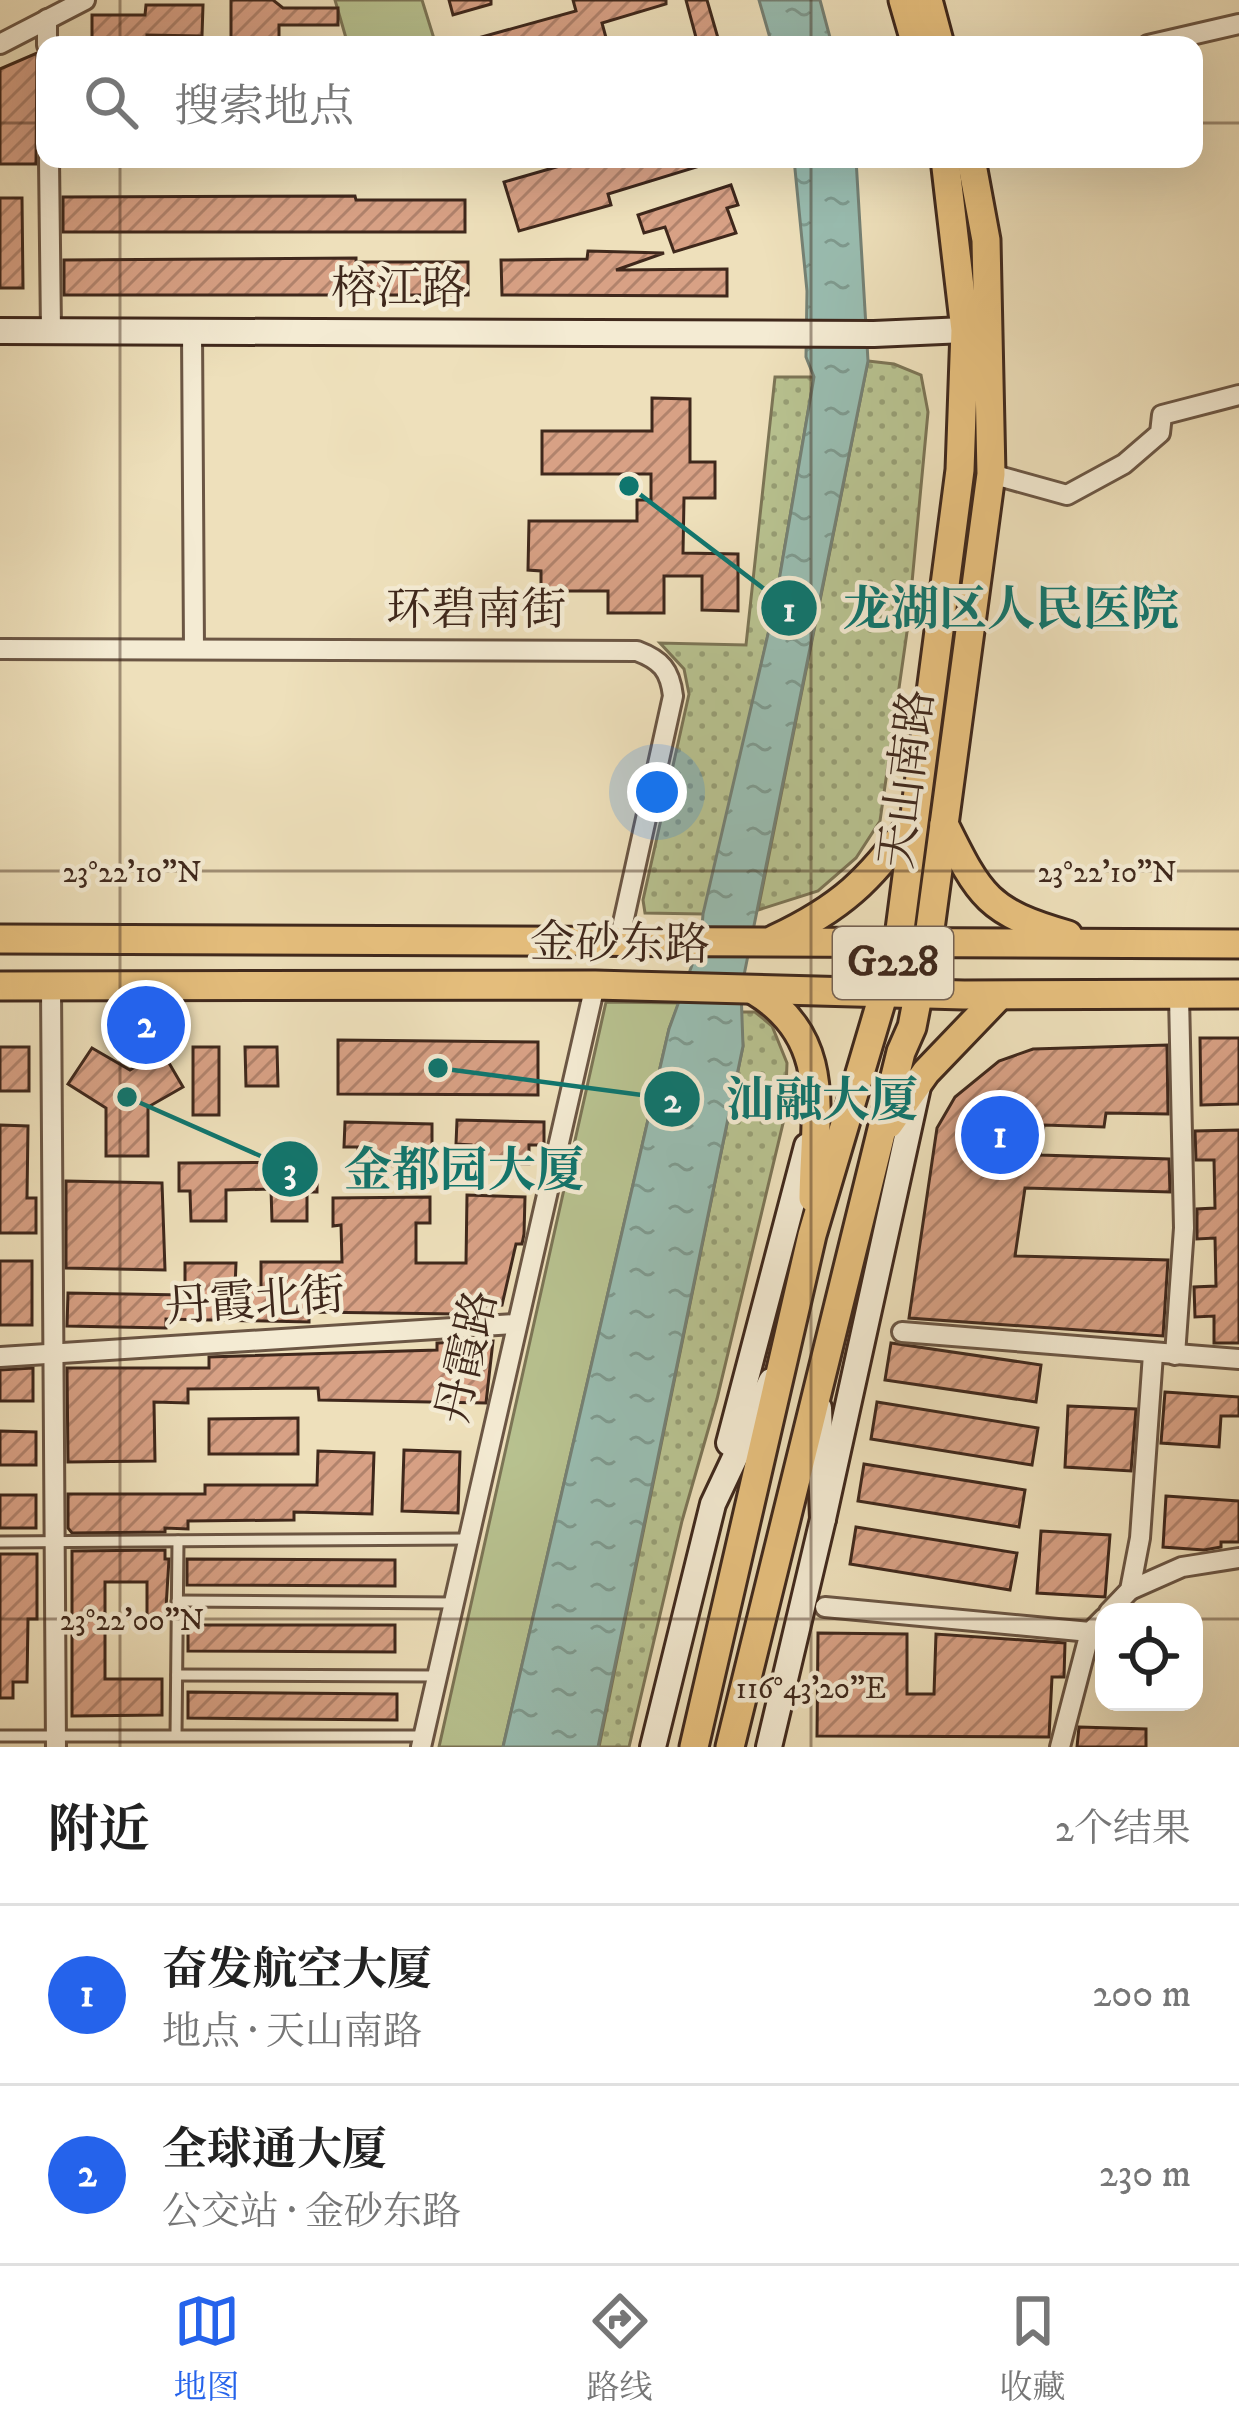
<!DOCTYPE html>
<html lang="zh">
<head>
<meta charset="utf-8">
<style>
	body { margin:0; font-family:"IM FELL DW Pica","Noto Serif SC",serif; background:#f2f2f2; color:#222 }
	.controls { position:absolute; right:36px; bottom:36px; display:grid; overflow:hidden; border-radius:24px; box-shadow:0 12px 48px #0002 }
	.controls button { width:108px; height:108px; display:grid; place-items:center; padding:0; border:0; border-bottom:3px solid #e0e0e0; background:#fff; color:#222; font:60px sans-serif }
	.you { position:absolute; left:657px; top:792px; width:42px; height:42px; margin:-30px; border:9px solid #fff; border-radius:50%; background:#1a73e8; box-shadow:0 0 0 18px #1a73e833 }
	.badge { display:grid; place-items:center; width:78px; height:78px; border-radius:50%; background:#2563eb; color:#fff; font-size:39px; font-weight:700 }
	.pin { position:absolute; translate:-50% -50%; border:6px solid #fff; box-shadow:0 3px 12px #0006 }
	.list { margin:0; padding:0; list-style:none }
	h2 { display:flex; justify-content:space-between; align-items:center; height:156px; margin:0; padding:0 48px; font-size:51px }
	h2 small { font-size:39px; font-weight:400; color:#767676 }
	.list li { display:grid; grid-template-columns:78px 1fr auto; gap:36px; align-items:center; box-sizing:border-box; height:180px; padding:0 48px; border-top:3px solid #e0e0e0 }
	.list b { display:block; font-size:45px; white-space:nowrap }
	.list p { margin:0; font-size:39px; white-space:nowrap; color:#767676 }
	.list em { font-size:39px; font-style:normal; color:#767676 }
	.icon { flex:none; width:66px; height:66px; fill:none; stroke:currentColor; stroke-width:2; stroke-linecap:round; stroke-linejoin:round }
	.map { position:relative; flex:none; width:1239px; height:1747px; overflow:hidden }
	.search { position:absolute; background:#fff; box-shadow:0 12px 48px #0002; left:36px; right:36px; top:36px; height:132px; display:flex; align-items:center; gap:30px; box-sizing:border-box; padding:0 42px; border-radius:24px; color:#767676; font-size:45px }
	.sheet { height:516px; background:#fff }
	nav { display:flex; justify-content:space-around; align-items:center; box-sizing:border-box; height:168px; border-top:3px solid #e0e0e0; background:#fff; font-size:33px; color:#767676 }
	nav a { display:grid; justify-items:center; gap:6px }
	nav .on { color:#2563eb }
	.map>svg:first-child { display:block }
</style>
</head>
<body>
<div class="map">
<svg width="1239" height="1747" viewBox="0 0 1239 1747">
	<defs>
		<pattern id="grass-dots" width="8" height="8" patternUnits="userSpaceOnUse" patternTransform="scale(3)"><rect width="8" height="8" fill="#b8c290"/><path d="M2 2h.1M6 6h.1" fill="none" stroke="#979e75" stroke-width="1.8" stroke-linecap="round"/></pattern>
		<pattern id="water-ripples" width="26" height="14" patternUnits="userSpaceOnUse" patternTransform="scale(3)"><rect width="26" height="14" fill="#99bdb1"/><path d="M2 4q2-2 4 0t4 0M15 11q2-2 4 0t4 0" fill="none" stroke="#7e9a8f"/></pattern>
		<pattern id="building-hatch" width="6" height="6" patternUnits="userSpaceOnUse" patternTransform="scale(3)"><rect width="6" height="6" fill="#d8a185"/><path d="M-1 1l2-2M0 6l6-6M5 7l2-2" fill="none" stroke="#b1836c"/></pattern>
	</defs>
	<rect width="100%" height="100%" fill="#eee0bb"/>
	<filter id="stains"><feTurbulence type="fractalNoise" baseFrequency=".00167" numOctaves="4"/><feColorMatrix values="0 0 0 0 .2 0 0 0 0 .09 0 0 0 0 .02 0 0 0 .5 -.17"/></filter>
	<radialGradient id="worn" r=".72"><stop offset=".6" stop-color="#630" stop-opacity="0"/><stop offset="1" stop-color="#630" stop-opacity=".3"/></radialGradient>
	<g fill="url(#grass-dots)" stroke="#7c7556" stroke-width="3">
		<polygon points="868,361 894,364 921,375 928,412 908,625 880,821 856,858 818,891 758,910"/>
		<polygon points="775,377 814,377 775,604 708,901 703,914 645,913 643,900 689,694 684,669 660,643 746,645"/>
		<polygon points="740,1012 755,1012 772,1026 787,1063 785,1115 717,1399 682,1521 629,1747 599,1747 743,1046"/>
	</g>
	<g fill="#b8c290" stroke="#7c7556" stroke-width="3">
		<polygon points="335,0 422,0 436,45 348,45"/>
		<polygon points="606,1002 679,1003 669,1029 503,1747 439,1747"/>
	</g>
	<g fill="url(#water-ripples)" stroke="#758175" stroke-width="3">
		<polygon points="759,0 820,0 832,45 772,45"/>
		<polygon points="794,159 856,159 868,361 741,990 743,1046 598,1747 503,1747 669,1029 701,940 703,914 775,604 814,377 806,357 807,291"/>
	</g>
	<g fill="url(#building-hatch)" stroke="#3f281c" stroke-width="3">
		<polygon points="231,0 273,0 283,8 338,8 338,25 279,25 279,45 236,45 236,39 231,39"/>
		<polygon points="449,0 491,0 491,4 453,15"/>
		<polygon points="573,0 666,0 666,4 602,23 608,45 468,45 467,41 576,11"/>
		<polygon points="686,0 707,0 720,45 698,45"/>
		<polygon points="146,5 203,5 202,36 147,35 147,45 92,45 92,15 145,15"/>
		<polygon points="37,53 36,164 0,164 0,69"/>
		<polygon points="584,159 713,159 713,162 608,194 611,205 519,231 504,182"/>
		<polygon points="731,185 738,205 727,208 736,233 674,252 665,227 644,233 638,215"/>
		<polygon points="355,196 356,200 465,200 465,232 63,232 63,197"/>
		<polygon points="0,198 22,198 23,288 0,288"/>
		<polygon points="588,251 664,253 616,270 727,269 727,296 502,295 501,260 587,259"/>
		<polygon points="356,258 356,262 468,262 468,295 64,295 64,260"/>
		<polygon points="652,398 690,399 690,462 715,462 715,498 684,498 683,553 738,554 738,611 702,610 702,576 664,576 664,613 608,613 608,591 541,591 541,571 528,570 529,521 637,521 637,500 651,500 651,474 542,474 542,431 652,431"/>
		<polygon points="1200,1038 1239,1038 1239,1104 1201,1105"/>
		<polygon points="338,1040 538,1042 538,1095 338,1094"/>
		<polygon points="1167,1045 1168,1114 1106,1113 1104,1127 1044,1125 1040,1155 1169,1159 1170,1192 1025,1188 1015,1256 1168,1260 1163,1336 909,1318 937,1128 955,1097 999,1061 1033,1049"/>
		<rect x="0" y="1047" width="29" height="44"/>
		<rect x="193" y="1047" width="26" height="68"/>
		<polygon points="245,1047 277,1047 278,1086 246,1086"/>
		<polygon points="92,1048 130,1070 162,1051 183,1087 148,1107 148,1156 106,1156 106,1108 68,1084"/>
		<polygon points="457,1120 544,1122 544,1145 529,1145 529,1164 470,1163 471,1145 456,1144"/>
		<polygon points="345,1122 432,1124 432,1148 417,1147 417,1166 358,1165 358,1147 344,1147"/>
		<polygon points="0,1125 28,1126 27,1198 36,1198 36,1233 0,1233"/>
		<polygon points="1239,1130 1239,1343 1214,1343 1214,1316 1195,1317 1194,1287 1216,1286 1215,1238 1197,1239 1197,1209 1215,1208 1214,1160 1196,1160 1195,1131"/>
		<polygon points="317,1162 317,1192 307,1192 307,1221 272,1221 271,1189 226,1190 226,1221 191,1221 190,1191 179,1191 179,1163"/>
		<polygon points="66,1181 162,1183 165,1270 66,1268"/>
		<polygon points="467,1195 525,1197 524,1234 522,1244 516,1244 502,1305 458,1307 458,1314 309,1312 309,1322 166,1319 166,1328 67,1326 68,1293 185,1295 185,1263 236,1263 235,1288 261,1288 261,1262 342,1262 341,1225 333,1226 333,1198 430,1197 430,1223 416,1223 416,1263 466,1263"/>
		<rect x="0" y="1261" width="32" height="64"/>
		<polygon points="493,1341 486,1403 319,1400 318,1388 188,1389 188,1403 154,1402 155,1461 68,1462 67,1368 209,1368 209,1357 437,1350 437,1343"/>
		<polygon points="891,1343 1041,1365 1036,1402 885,1380"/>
		<polygon points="33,1368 33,1401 0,1401 0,1370"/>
		<polygon points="1165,1392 1239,1397 1239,1416 1221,1416 1219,1447 1161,1443"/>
		<polygon points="877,1402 1038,1428 1032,1465 871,1439"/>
		<polygon points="1068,1406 1136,1409 1131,1471 1065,1467"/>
		<polygon points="298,1418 298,1454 209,1454 209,1419"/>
		<polygon points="0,1431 36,1432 36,1465 0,1465"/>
		<polygon points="404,1450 460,1452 458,1513 402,1511"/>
		<polygon points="318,1451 374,1453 372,1514 294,1512 294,1520 188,1521 188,1529 165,1528 165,1532 72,1533 68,1528 68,1494 205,1494 205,1485 317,1485"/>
		<polygon points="864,1464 1025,1490 1019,1527 858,1501"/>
		<rect x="0" y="1495" width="36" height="33"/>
		<polygon points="1166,1496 1239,1501 1239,1542 1221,1542 1221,1547 1204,1550 1163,1547"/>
		<polygon points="856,1527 1017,1553 1010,1590 850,1564"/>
		<polygon points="1041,1531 1110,1535 1105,1597 1037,1593"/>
		<polygon points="165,1550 165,1559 169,1559 165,1624 147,1624 147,1582 105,1582 105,1679 162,1679 162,1715 72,1716 72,1551"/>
		<polygon points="0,1554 37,1554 37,1619 28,1619 27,1682 13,1682 13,1698 0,1698"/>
		<polygon points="187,1559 395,1560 395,1586 187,1585"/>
		<polygon points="188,1625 395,1625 395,1652 188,1651"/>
		<polygon points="818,1633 907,1634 907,1694 934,1694 936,1634 1065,1643 1064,1677 1052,1677 1049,1737 817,1736"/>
		<polygon points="188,1692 397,1694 397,1720 188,1718"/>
		<polygon points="1079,1727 1146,1729 1146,1747 1077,1747"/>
	</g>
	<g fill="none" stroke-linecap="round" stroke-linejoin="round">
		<defs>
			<g id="lane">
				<polyline points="0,1542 467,1539"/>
				<polyline points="177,1601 453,1603"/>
				<polyline points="177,1675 435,1676"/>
				<polyline points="176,1735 178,1541"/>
				<polyline points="0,1736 424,1736"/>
			</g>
			<g id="street">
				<polyline points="47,19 47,45"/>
				<polyline points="0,44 85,0"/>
				<polyline points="1148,45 1239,24"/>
				<polyline points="49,159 51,331"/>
				<polyline points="192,331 194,648"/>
				<polyline points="991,474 1067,495 1124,464 1160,433 1162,415 1239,395"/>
				<path d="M0 649 637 651C661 660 670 670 673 696L619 941"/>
				<polyline points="51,986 56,1747"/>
				<polyline points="902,1332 1239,1359"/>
				<polyline points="1175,1355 1184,1228 1179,996"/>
				<polyline points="0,1357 515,1324"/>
				<polyline points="1130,1590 1182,1567 1239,1558"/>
				<polyline points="825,1607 1090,1632"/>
				<polyline points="1109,1612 1130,1590 1140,1538 1153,1354"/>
				<polyline points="421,1747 595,985"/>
				<polyline points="1060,1747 1090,1632 1104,1618"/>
			</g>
			<g id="secondary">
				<polyline points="0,331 874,334 965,330"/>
				<polyline points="729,1443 807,1146"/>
				<polyline points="823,1519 919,1082"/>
				<polyline points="653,1747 713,1504 771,1381"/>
				<polyline points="769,1747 823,1519 819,1408"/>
			</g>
			<g id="primary">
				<polyline points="903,0 916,45"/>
				<polyline points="928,0 940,45"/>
				<path d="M944 824C980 897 988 912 1068 935"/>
				<polyline points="0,939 1239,944"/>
				<path d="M775 939C841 908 870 880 912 822"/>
				<polyline points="0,986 595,985 964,995 1239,994"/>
				<path d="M755 991C835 1039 814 1116 813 1198"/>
				<polyline points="889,1124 926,1072 999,996"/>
				<polyline points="694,1747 812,1235 898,945 960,470 965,330 945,159"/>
				<polyline points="730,1747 901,1052 912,1027 928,944 991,474 986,240 971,159"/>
			</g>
		</defs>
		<use href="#lane" stroke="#6b5644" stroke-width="15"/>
		<use href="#street" stroke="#6b5644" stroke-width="24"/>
		<use href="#secondary" stroke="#3f281c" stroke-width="30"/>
		<use href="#primary" stroke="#3f281c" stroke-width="33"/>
		<use href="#lane" stroke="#f4ebd3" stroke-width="9"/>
		<use href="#street" stroke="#f4ebd3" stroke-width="18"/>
		<use href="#secondary" stroke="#f4ebd3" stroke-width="24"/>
		<use href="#primary" stroke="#e7c07e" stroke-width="27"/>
	</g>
	<path fill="none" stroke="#3f281c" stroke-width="3" stroke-opacity="0.45" d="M120 0V45M811 0V45M0 123H45M1194 123H1239M120 159V1747M811 159V1747M0 871H1239M0 1619H1104M1194 1619H1239"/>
	<g text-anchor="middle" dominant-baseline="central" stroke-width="9" stroke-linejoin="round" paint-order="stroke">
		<rect fill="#f4ebd3" stroke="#756253" stroke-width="3" x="833" y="927" width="120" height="72" rx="9"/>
		<g font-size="42" font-weight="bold" fill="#3f281c">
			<text x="893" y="963">G228</text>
		</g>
		<g font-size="45" fill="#3f281c" stroke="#f4ebd3">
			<text x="399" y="290">榕江路</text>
			<text x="476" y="611">环碧南街</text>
			<text transform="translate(908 779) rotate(-83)">天山南路</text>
			<text transform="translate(620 945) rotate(1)">金砂东路</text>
			<text transform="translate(255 1302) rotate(-4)">丹霞北街</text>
			<text transform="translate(468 1357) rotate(-77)">丹霞路</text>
		</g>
	</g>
	<g font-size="30" text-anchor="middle" fill="#3f281c" stroke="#f4ebd3" stroke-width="9" stroke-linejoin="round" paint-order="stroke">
		<text x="132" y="882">23°22'10"N</text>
		<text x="1107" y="882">23°22'10"N</text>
		<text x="132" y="1630">23°22'00"N</text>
		<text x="811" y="1698">116°43'20"E</text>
	</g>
	<path fill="none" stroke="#0f766e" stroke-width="4.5" d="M629 486L789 608M438 1068L672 1099M127 1097L290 1169"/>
	<g fill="#0f766e" stroke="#f4ebd3" stroke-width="4.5">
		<circle cx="629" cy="486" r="12"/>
		<circle cx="438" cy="1068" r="12"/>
		<circle cx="127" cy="1097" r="12"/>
		<circle cx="789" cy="608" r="30"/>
		<circle cx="672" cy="1099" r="30"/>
		<circle cx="290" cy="1169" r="30"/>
	</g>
	<g font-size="36" text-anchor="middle" font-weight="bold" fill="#fff">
		<text x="789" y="621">1</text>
		<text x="672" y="1112">2</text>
		<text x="290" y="1182">3</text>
	</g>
	<g font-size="48" text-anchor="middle" font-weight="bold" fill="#0f766e" stroke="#f4ebd3" stroke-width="9" stroke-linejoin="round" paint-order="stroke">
		<text x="1011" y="625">龙湖区人民医院</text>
		<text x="822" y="1116">汕融大厦</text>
		<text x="464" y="1186">金都园大厦</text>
	</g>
	<rect width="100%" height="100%" filter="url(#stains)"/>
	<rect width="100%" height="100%" fill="url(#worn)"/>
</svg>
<div class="controls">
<button><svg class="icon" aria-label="locate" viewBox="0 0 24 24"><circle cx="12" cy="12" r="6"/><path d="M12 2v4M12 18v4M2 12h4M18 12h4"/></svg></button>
</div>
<div class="you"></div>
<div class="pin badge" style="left:1000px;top:1135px">1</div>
<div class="pin badge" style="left:146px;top:1025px">2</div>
<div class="search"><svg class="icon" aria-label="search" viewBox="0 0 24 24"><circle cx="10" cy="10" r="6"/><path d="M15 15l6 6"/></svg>搜索地点</div>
</div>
<section class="sheet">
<h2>附近<small>2个结果</small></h2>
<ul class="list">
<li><span class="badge">1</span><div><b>奋发航空大厦</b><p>地点 · 天山南路</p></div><em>200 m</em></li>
<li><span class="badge">2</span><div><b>全球通大厦</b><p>公交站 · 金砂东路</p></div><em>230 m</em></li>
</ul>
</section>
<nav>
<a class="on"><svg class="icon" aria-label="map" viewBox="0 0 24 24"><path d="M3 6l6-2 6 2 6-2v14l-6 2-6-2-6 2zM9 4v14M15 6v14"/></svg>地图</a>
<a><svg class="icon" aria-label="directions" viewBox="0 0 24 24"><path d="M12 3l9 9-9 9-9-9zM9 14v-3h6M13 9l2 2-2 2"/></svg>路线</a>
<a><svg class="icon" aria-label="saved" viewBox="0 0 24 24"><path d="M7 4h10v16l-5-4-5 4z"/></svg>收藏</a>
</nav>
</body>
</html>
